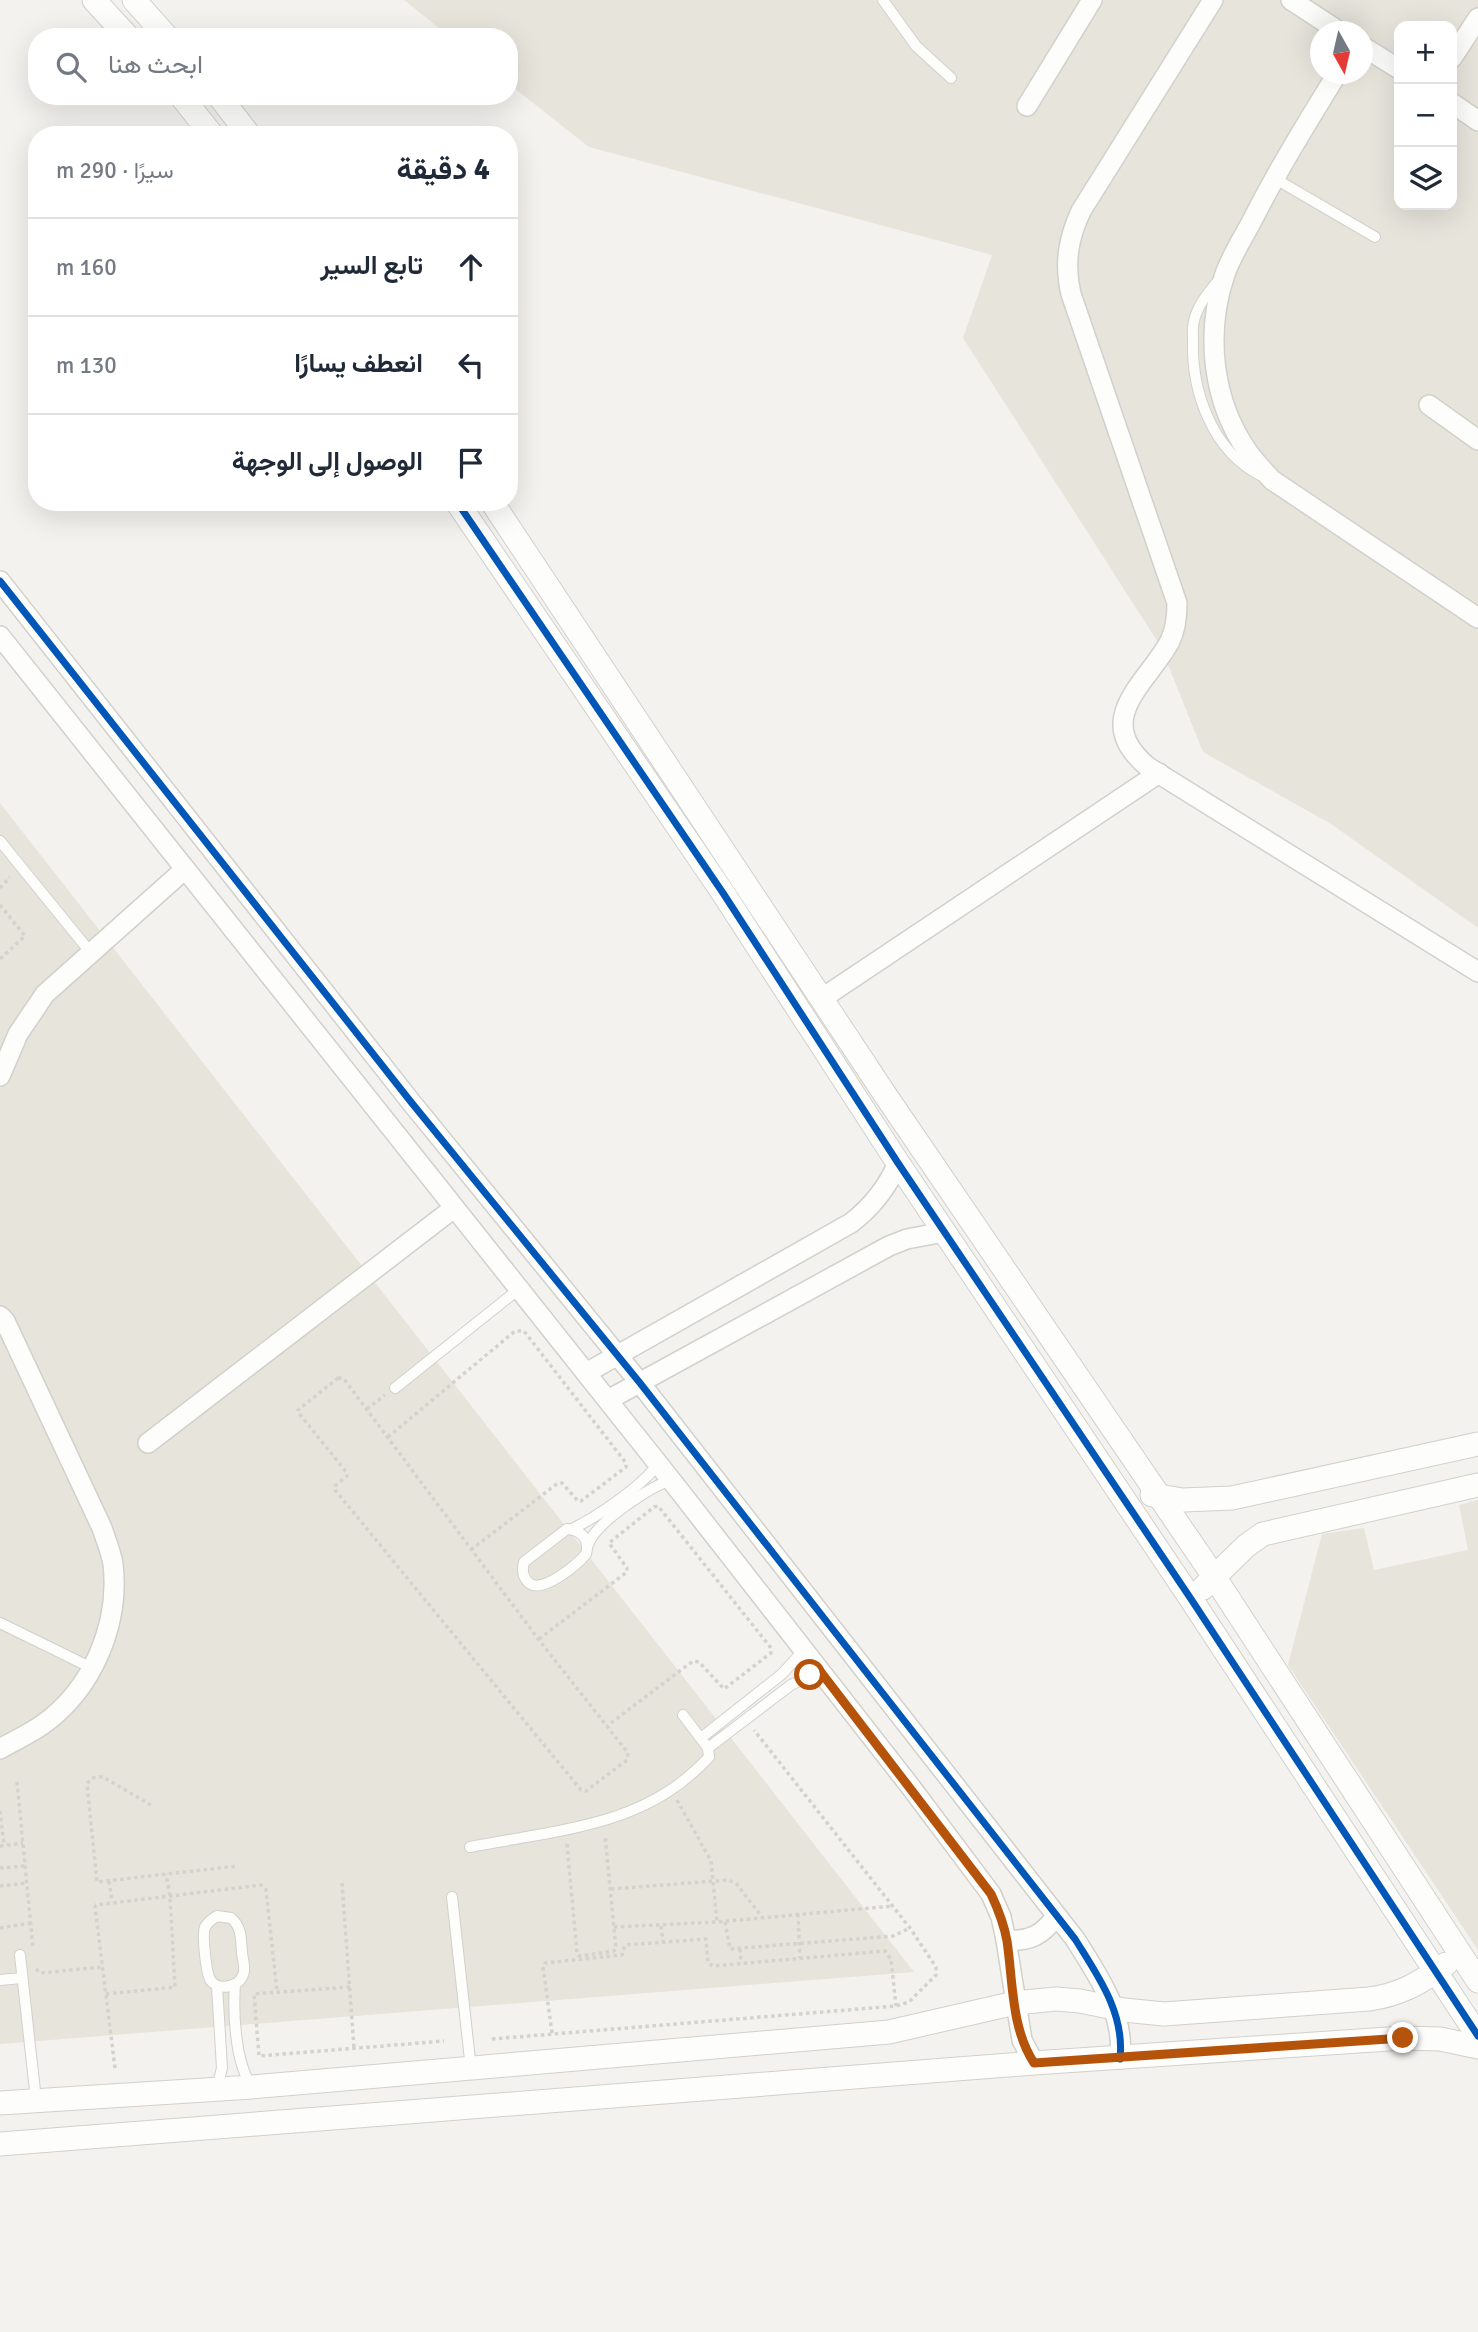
<!DOCTYPE html>
<html lang="ar">
<head>
<meta charset="utf-8">
<style>
	body { margin:0; font-family:Signika,Vazirmatn,sans-serif; background:#f2f2f3; color:#1f2937; direction:rtl }
	.controls { position:absolute; right:21px; top:21px; display:grid; overflow:hidden; border-radius:14px; box-shadow:0 7px 28px #0002 }
	.controls button { width:63px; height:63px; display:grid; place-items:center; padding:0; border:0; border-bottom:2px solid #e0e1e3; background:#fff; color:#1f2937; font:35px sans-serif }
	.compass { position:absolute; left:1310px; top:21px; width:63px; height:63px; border-radius:50%; background:#fff; box-shadow:0 7px 28px #0002; rotate:172deg }
	.stop { position:absolute; width:21px; height:21px; margin:-16px; border:5px solid #b45309; border-radius:50%; background:#fff }
	.stop.end { background:#b45309; border-color:#fff; box-shadow:0 2px 7px #0008 }
	.list { margin:0; padding:0; list-style:none }
	h2 { display:flex; justify-content:space-between; align-items:center; height:91px; margin:0; padding:0 28px; font-size:30px }
	h2 small { font-size:23px; font-weight:400; color:#747a83 }
	.list li { display:grid; grid-template-columns:46px 1fr auto; gap:21px; align-items:center; box-sizing:border-box; height:98px; padding:0 28px; border-top:2px solid #e0e1e3 }
	.list b { display:block; font-size:26px; white-space:nowrap }
	.list em { font-size:23px; font-style:normal; color:#747a83 }
	.icon { flex:none; width:38px; height:38px; fill:none; stroke:currentColor; stroke-width:2; stroke-linecap:round; stroke-linejoin:round }
	.map { position:relative; flex:none; width:1478px; height:2332px; overflow:hidden; direction:ltr }
	.search { position:absolute; background:#fff; box-shadow:0 7px 28px #0002; left:28px; top:28px; width:490px; height:77px; display:flex; align-items:center; gap:18px; box-sizing:border-box; padding:0 24px; border-radius:28px; color:#747a83; font-size:26px }
	.panel { position:absolute; background:#fff; box-shadow:0 7px 28px #0002; left:28px; top:126px; width:490px; height:385px; border-radius:28px; direction:rtl }
	.map>svg:first-child { display:block }
</style>
</head>
<body>
<div class="map">
<svg width="1478" height="2332" viewBox="0 0 1478 2332">
	<rect width="100%" height="100%" fill="#f4f2ee"/>
	<g fill="#e7e4dc" fill-rule="evenodd">
		<path d="M404 0H1478V928L1331 824 1203 752 1161 647 963 338 992 255 589 147 509 84V37H450ZM1399 26H1452V205H1399ZM1320 32H1362V74H1320Z"/>
		<polygon points="0,803 914,1972 0,2044"/>
		<polygon points="1478,1500 1478,1950 1288,1665 1322,1534 1364,1528 1374,1570 1468,1550 1459,1505"/>
	</g>
	<g fill="none" stroke-linecap="round" stroke-linejoin="round">
		<defs>
			<g id="service">
				<polyline points="883,0 916,46 951,78"/>
				<polyline points="1274,178 1375,237"/>
				<path d="M1219 280C1209 291 1197 306 1194 321 1192 328 1193 336 1193 343 1192 393 1213 451 1260 475"/>
				<polyline points="0,841 91,953"/>
				<polyline points="395,1388 519,1289"/>
				<path d="M567 1529C582 1530 590 1540 586 1554 577 1565 542 1594 529 1583 522 1577 522 1570 524 1562Z"/>
				<path d="M572 1529C597 1517 641 1487 658 1464"/>
				<path d="M588 1545C595 1523 648 1488 671 1480"/>
				<polyline points="0,1623 92,1668"/>
				<polyline points="701,1738 782,1674 804,1650"/>
				<polyline points="708,1748 791,1685 819,1671"/>
				<path d="M470 1847C545 1832 629 1828 689 1776 696 1770 703 1764 709 1757L708 1748 683 1715"/>
				<polyline points="452,1897 471,2069"/>
				<path d="M217 1916 231 1918C242 1927 241 1940 242 1953 243 1960 246 1969 243 1975 239 1987 219 1991 211 1981 206 1975 202 1934 205 1927 208 1922 212 1919 217 1916Z"/>
				<polyline points="20,1955 36,2100"/>
				<polyline points="0,1980 22,1978"/>
				<path d="M235 1984C233 2012 235 2064 252 2086"/>
				<polyline points="217,1986 222,2068 217,2088"/>
			</g>
			<g id="minor">
				<path d="M1213 0 1081 211C1068 239 1064 264 1071 294L1177 603C1177 616 1176 629 1170 641 1148 683 1090 719 1148 767L1478 972"/>
				<polyline points="1291,0 1340,32"/>
				<polyline points="1362,46 1399,69"/>
				<polyline points="1452,58 1478,18"/>
				<path d="M1337 74C1308 121 1279 168 1254 217 1245 235 1232 254 1225 274 1205 333 1212 401 1248 452 1255 462 1264 471 1272 480L1478 618"/>
				<polyline points="1452,103 1478,121"/>
				<polyline points="1027,106 1092,0"/>
				<polyline points="1429,405 1478,440"/>
				<path d="M0 581 411 1102 640 1383 1075 1939C1098 1976 1125 2013 1120 2059"/>
				<polyline points="0,636 671,1480 910,1786 991,1894 1001,1917 1006,1940 1022,2040 1034,2063"/>
				<polyline points="821,999 1159,773"/>
				<polyline points="0,1076 18,1034 45,994 184,870"/>
				<path d="M0 1316 5 1321 102 1528C106 1540 111 1552 113 1564 120 1625 92 1690 42 1725 29 1734 14 1741 0 1749"/>
				<path d="M586 1373 851 1223C872 1207 887 1188 898 1163"/>
				<polyline points="608,1400 889,1246 907,1239 944,1232"/>
				<polyline points="148,1443 454,1208"/>
				<path d="M1006 1940C1029 1942 1043 1935 1056 1916"/>
			</g>
			<g id="tertiary">
				<polyline points="94,0 128,37"/>
				<polyline points="134,0 167,37"/>
				<polyline points="181,96 212,135"/>
				<polyline points="219,96 249,135"/>
				<polyline points="457,502 723,893 898,1163 1191,1599 1478,2036"/>
				<polyline points="492,502 886,1096 1215,1578 1478,1981"/>
				<polyline points="1152,1495 1183,1500 1232,1498 1478,1444"/>
				<polyline points="1203,1588 1246,1546 1263,1534 1478,1485"/>
				<path d="M0 2103 252 2087 889 2032 1015 2003 1056 1999 1080 2001 1124 2010 1164 2014 1369 1999C1400 1995 1422 1982 1446 1964"/>
				<polyline points="0,2144 1034,2063 1403,2038 1440,2039 1478,2047"/>
			</g>
		</defs>
		<use href="#service" stroke="#d2d0cb" stroke-width="12"/>
		<use href="#minor" stroke="#d2d0cb" stroke-width="22"/>
		<use href="#tertiary" stroke="#d2d0cb" stroke-width="25"/>
		<g stroke="#d3d2cc" stroke-width="3.5" stroke-dasharray="3.5 3.5" stroke-linecap="butt">
			<polyline points="0,888 10,877"/>
			<polyline points="0,905 25,936 0,959"/>
			<polygon points="338,1378 344,1379 539,1640 628,1753 627,1760 586,1791 581,1790 335,1490 335,1486 347,1476 347,1473 298,1412 298,1410"/>
			<polyline points="367,1409 385,1395"/>
			<polyline points="388,1437 515,1331 524,1331 626,1463 626,1467 581,1501 578,1501 562,1483 558,1483 472,1549"/>
			<polyline points="539,1639 627,1572 627,1568 609,1543 654,1507 658,1506 771,1648 771,1653 724,1689 699,1662 693,1661 607,1726"/>
			<polyline points="17,1782 33,1948"/>
			<polyline points="677,1800 711,1861 717,1922"/>
			<path d="M151 1805 103 1777C95 1777 91 1777 87 1784L97 1882 237 1866"/>
			<polyline points="0,1811 4,1845"/>
			<polyline points="567,1844 577,1953 579,1956 614,1951 616,1949 605,1835"/>
			<polyline points="0,1846 23,1843"/>
			<polyline points="0,1868 25,1866"/>
			<polyline points="109,1881 112,1902"/>
			<polyline points="342,1883 354,2048"/>
			<polyline points="0,1886 27,1883"/>
			<polyline points="611,1889 728,1880 736,1883 762,1917"/>
			<polyline points="798,1914 800,1958"/>
			<polyline points="725,1922 730,1949 893,1936 910,1928"/>
			<polyline points="661,1926 663,1941"/>
			<polyline points="614,1927 717,1922 893,1906"/>
			<polyline points="0,1928 31,1923"/>
			<polyline points="740,1949 741,1963"/>
			<polyline points="36,1969 40,1973 102,1967"/>
			<polyline points="350,1987 254,1994 259,2056 444,2041"/>
			<polyline points="106,1994 175,1987 170,1896 166,1874"/>
			<polyline points="552,2033 543,1967 545,1963 622,1955 625,1945 706,1939 708,1963 713,1966 885,1951 891,1959 896,2006"/>
			<polyline points="492,2039 896,2006 909,2002 936,1975 936,1967 910,1928 754,1730"/>
			<polyline points="115,2068 95,1907 96,1905 261,1885 266,1890 277,1992"/>
		</g>
		<use href="#service" stroke="#fdfdfc" stroke-width="10"/>
		<use href="#minor" stroke="#fdfdfc" stroke-width="19"/>
		<use href="#tertiary" stroke="#fdfdfc" stroke-width="23"/>
		<defs>
			<g id="cycleway">
				<polyline points="457,502 723,893 898,1163 1191,1599 1478,2036"/>
				<path d="M0 581 411 1102 640 1383 1075 1939C1098 1976 1125 2013 1120 2059"/>
			</g>
		</defs>
		<use href="#cycleway" stroke="#fff" stroke-width="11"/>
		<use href="#cycleway" stroke="#0057b8" stroke-width="7"/>
	</g>
	<g fill="none" stroke-linecap="round" stroke-linejoin="round">
		<path stroke="#b45309" stroke-width="9" d="M810 1675 820 1671 991 1894C998 1909 1004 1924 1007 1941 1013 1981 1011 2028 1034 2063L1403 2038"/>
	</g>
</svg>
<div class="controls">
<button>+</button>
<button>−</button>
<button><svg class="icon" aria-label="layers" viewBox="0 0 24 24"><path d="M12 4l9 5-9 5-9-5zM3 14l9 5 9-5"/></svg></button>
</div>
<svg class="compass" viewBox="-18 -18 36 36"><path d="M0-13l5 13h-10z" fill="#e53935"/><path d="M0 13l5-13h-10z" fill="#747a83"/></svg>
<div class="stop" style="left:810px;top:1675px"></div>
<div class="stop end" style="left:1403px;top:2038px"></div>
<div class="search"><svg class="icon" aria-label="search" viewBox="0 0 24 24"><circle cx="10" cy="10" r="6"/><path d="M15 15l6 6"/></svg>ابحث هنا</div>
<section class="panel">
<h2>4 دقيقة<small>سيرًا · 290 m</small></h2>
<ul class="list">
<li><svg class="icon" aria-label="ahead" viewBox="0 0 24 24"><path d="M12 20V5M6 11l6-6 6 6"/></svg><div><b>تابع السير</b></div><em>160 m</em></li>
<li><svg class="icon" aria-label="left" viewBox="0 0 24 24"><path d="M17 20v-9H6M10 6l-5 5 5 5"/></svg><div><b>انعطف يسارًا</b></div><em>130 m</em></li>
<li><svg class="icon" aria-label="arrive" viewBox="0 0 24 24"><path d="M6 21V4h12l-3 4 3 4H6"/></svg><div><b>الوصول إلى الوجهة</b></div></li>
</ul>
</section>
</div>
</body>
</html>
